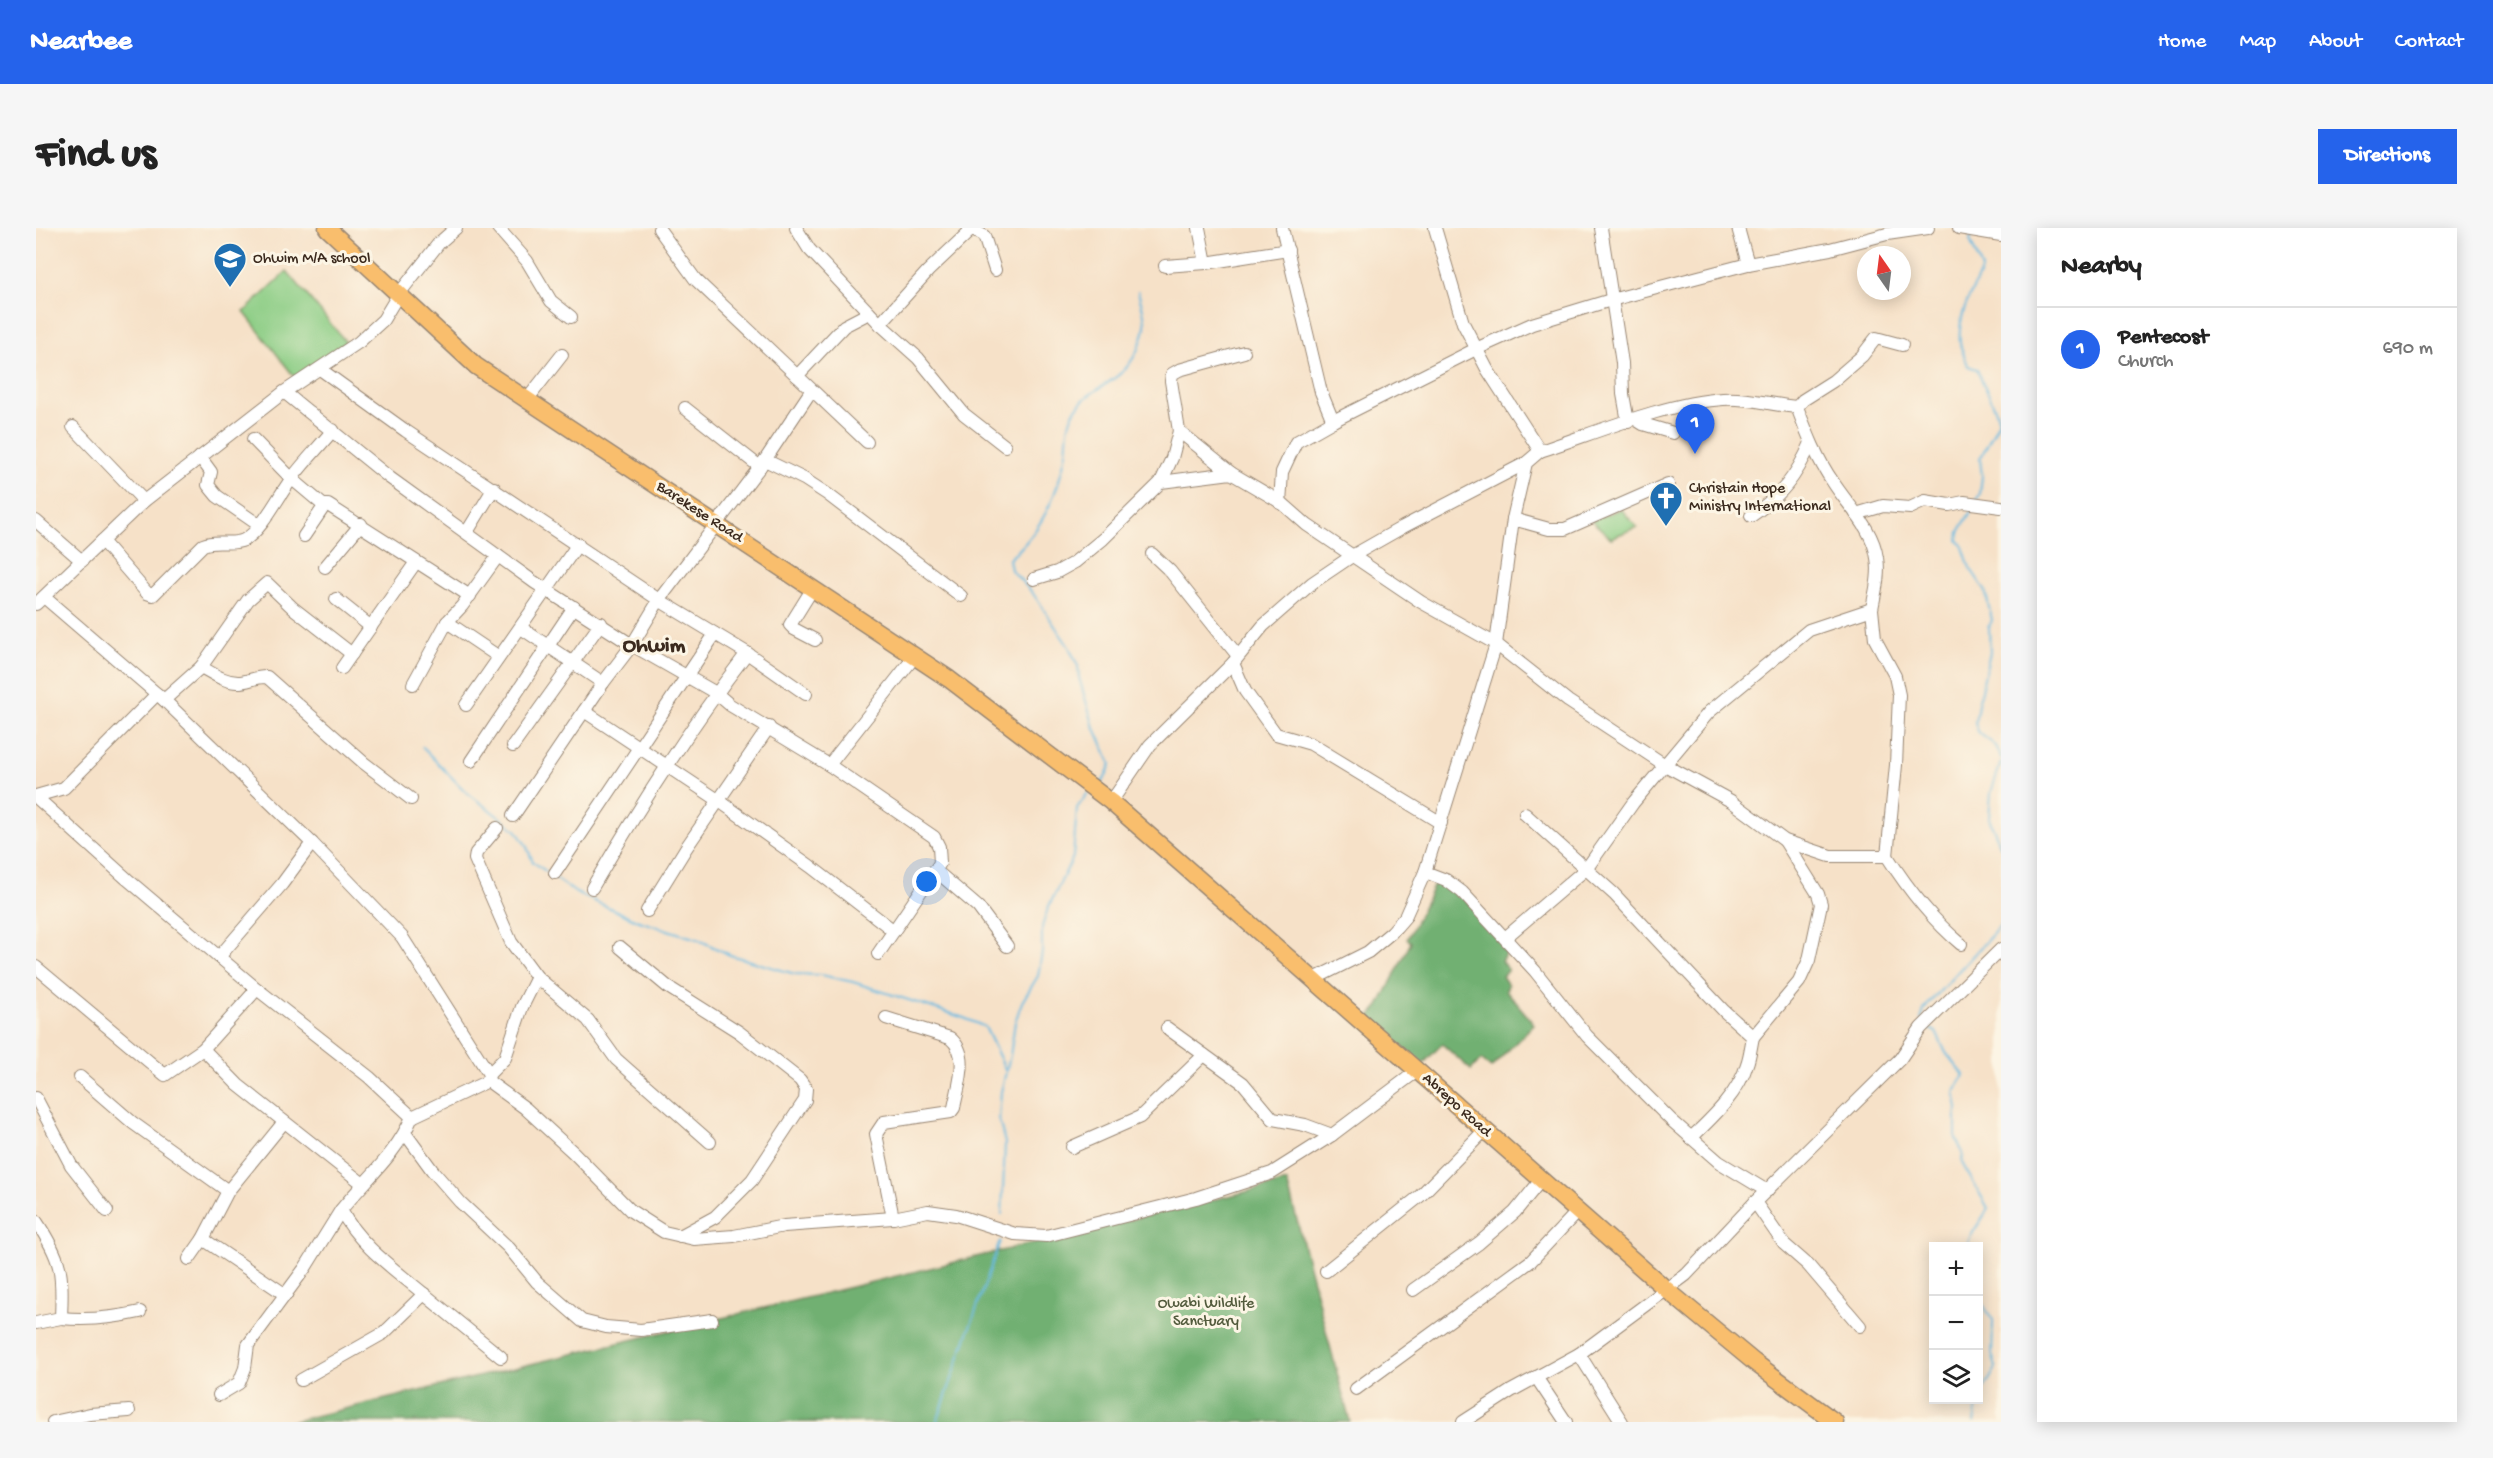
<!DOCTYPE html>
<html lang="en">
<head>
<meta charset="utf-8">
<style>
	body { margin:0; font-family:"Gochi Hand",sans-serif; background:#f6f6f6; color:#222 }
	.controls { position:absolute; right:18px; bottom:18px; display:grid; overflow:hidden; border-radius:0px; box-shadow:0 3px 15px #0003 }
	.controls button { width:54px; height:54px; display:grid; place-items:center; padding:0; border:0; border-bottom:2px solid #e0e0e0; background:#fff; color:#222; font:30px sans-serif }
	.compass { position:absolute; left:1821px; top:18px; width:54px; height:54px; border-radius:50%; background:#fff; box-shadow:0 3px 15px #0003; rotate:346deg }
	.you { position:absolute; left:891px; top:654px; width:21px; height:21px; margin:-15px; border:4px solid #fff; border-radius:50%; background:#1a73e8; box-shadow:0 0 0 9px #1a73e833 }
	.badge { display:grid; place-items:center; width:39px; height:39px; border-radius:50%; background:#2563eb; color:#fff; font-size:20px; font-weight:700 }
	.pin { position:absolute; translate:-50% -50px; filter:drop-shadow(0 2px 3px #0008) }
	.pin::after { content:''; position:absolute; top:32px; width:21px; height:18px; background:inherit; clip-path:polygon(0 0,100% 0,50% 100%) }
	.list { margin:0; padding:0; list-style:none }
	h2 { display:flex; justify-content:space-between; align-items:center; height:78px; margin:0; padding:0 24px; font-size:26px }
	h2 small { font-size:20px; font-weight:400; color:#767676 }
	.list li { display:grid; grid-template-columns:39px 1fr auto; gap:18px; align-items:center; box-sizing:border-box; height:84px; padding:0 24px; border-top:2px solid #e0e0e0 }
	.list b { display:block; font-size:22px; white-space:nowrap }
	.list p { margin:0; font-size:20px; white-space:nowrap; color:#767676 }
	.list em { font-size:20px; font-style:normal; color:#767676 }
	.icon { flex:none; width:33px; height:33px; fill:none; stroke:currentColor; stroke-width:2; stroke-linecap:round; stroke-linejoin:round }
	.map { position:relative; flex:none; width:1965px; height:1194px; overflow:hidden; border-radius:0px }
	header { display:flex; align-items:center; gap:36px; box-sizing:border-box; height:84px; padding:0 30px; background:#2563eb; color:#fff }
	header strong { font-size:28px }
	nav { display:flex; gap:33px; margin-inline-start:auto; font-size:21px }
	.intro { display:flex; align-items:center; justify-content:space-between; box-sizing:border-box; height:144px; padding:0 36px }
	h1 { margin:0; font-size:42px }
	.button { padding:15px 27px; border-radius:0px; background:#2563eb; color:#fff; font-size:21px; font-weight:700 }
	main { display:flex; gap:36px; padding:0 36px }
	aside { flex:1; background:#fff; border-radius:0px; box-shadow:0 3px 15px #0003 }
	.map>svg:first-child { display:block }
</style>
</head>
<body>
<header>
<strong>Nearbee</strong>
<nav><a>Home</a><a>Map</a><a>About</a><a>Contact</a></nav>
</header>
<div class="intro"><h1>Find us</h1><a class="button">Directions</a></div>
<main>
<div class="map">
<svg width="1965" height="1194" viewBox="0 0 1965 1194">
	<rect width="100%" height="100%" fill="#fcf5e5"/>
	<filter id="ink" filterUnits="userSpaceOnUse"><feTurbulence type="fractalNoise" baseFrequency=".0167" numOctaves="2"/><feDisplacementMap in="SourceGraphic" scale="12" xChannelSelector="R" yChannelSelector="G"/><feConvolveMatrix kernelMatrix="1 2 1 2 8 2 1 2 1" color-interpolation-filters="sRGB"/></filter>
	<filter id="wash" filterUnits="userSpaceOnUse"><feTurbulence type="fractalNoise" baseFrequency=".008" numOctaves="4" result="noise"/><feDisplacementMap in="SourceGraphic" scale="24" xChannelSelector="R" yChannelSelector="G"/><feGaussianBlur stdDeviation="1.35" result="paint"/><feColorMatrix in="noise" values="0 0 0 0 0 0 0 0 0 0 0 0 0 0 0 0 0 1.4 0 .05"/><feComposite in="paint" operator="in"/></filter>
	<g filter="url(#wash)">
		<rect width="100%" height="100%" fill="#f6e1c8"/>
		<g fill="#8ccd85" stroke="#647c52" stroke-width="1.5">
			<polygon points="251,43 310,114 260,151 208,84"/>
			<polygon points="1585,281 1601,299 1575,310 1555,292"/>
		</g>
		<g fill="#71b072" stroke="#566d48" stroke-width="1.5">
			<path d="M1400 653C1424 659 1456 702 1473 720L1465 733 1472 742 1466 748 1472 757 1470 762 1498 796 1455 840 1445 832 1435 842 1406 816 1386 837 1332 790 1343 778 1375 714 1371 711Z"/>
			<polygon points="1251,954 1314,1194 254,1194"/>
		</g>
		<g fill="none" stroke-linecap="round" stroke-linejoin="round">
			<g stroke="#65b9e1" stroke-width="2">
				<path d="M1936 7 1934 12 1946 41C1936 64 1921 88 1924 115 1925 122 1930 131 1932 138L1941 141C1947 159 1959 174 1963 193L1944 231 1946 248 1944 266 1940 272"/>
				<polyline points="1937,280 1923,304 1922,312 1927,319 1934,340 1949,362 1956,392 1953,400 1954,424 1942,476 1939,496 1943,505 1960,518 1965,530"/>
				<polyline points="386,519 429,563 480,602 490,617 497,634 540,665 603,693 661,711 694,727 759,746 785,747 817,754 928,790 949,799 970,843"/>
				<polyline points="1965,534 1955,565 1953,590 1965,619"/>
				<path d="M1064 556 1068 552 1075 536 1057 496 1043 450 1042 438 1033 419 996 364 975 342 973 331C1004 305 1021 268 1029 229 1032 218 1030 203 1034 193 1044 163 1073 160 1090 140 1099 130 1107 112 1109 99 1110 88 1104 73 1102 63"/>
				<polyline points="1885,792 1888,782 1894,774 1965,697"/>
				<path d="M1890 799 1900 804 1910 825 1928 847 1919 864 1922 881 1920 888V911L1927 925 1926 935 1952 980C1946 994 1934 1004 1931 1018"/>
				<polyline points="966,986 969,915 963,892 965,864 974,828 979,794 986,774 1002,748 1006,724 1006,699 1012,680 1037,629 1041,580 1052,565"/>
				<polyline points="1942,1071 1957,1092 1956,1126 1960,1140 1942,1171"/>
				<polyline points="901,1194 964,1013"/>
				<polyline points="1938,1194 1942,1172"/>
			</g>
		</g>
	</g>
	<g filter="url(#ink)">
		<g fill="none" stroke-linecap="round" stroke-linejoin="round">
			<defs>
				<g id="minor">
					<polyline points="462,0 491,33 515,73 535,89"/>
					<polyline points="760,0 773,21 844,96 882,130 928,186 969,218"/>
					<polyline points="933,0 948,8 959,42"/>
					<polyline points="1163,0 1170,35"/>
					<polyline points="1246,0 1285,164 1297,193"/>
					<polyline points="1399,0 1427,95 1451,141 1504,223"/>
					<polyline points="1565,0 1586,135 1587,166 1592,194"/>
					<polyline points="1702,0 1712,36"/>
					<polyline points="1923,0 1965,7"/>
					<polyline points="623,1 659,51 831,214"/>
					<polyline points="1129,38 1170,35 1252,22"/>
					<polyline points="844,96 892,43 935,2"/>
					<polyline points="284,141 370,203 623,372 711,425 770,466"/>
					<polyline points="761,148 808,98 833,85"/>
					<polyline points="248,164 354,250 498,354 596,417 680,465 694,477 793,537 898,609 903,619 904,635 842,726"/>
					<polyline points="490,173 526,127"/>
					<polyline points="1761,179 1767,172 1797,153 1826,128 1840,110 1866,117"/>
					<polyline points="649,180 724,239"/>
					<polyline points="1599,191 1607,196 1637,205"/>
					<polyline points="37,199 108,273"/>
					<polyline points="217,211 255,250 287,277 287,280 268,308"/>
					<polyline points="164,229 175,244 172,257 181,268 223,297"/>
					<polyline points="729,232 775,163"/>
					<polyline points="1195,245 1143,203 1135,153 1136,146 1143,142 1208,124"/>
					<polyline points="1125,254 1136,230 1143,203"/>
					<polyline points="1244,275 1246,244 1260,214 1297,193 1440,121 1496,96 1575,72 1712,36 1794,21 1851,6 1892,0"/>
					<polyline points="287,277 292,277 434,368"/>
					<polyline points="1820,286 1847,278 1874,280 1889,273 1913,277 1928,274 1965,279"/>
					<path d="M1715 288C1746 267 1760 249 1775 215"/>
					<polyline points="1477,291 1513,301 1529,301 1632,256"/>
					<polyline points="0,293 46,333"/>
					<polyline points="431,304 458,260"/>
					<path d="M66 313 111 365 117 367 167 317C180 311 195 318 208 312 227 302 243 266 257 249 269 233 284 218 297 202"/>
					<polyline points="1116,326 1134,343 1202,428"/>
					<polyline points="289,339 325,296"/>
					<path d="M998 351 1021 344 1039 334 1067 311 1125 254 1195 245 1246 275 1271 297 1385 374 1460 416 1532 473 1629 537 1695 573 1749 613 1794 628H1851C1872 661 1895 691 1925 716"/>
					<polyline points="777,360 754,397 758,401 779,412"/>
					<polyline points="8,369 128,472 276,615 366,709 453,846"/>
					<polyline points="300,371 335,399"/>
					<polyline points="0,376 108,273 248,164 323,114 347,92 362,67 403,15 420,0"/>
					<polyline points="411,394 463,429"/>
					<polyline points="485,400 567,455"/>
					<polyline points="1197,435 1209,463 1240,506 1275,516 1405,595"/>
					<path d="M165 439C176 445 188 454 202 454 212 454 221 448 231 449L328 535 375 571"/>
					<polyline points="306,440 380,334"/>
					<polyline points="377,456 411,394 426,378 462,328"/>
					<polyline points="128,472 165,439 212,372 231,355 257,380 316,426"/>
					<polyline points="430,477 542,316"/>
					<polyline points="548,483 682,572 774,638 858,703"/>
					<polyline points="477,518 565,395"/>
					<polyline points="435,533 538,379"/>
					<polyline points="793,537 879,428"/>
					<polyline points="0,568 28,560 121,466"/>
					<path d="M0 569 91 651 221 761 333 849 376 889C361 926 329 952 305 982 323 1017 358 1041 388 1066L348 1105 265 1152"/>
					<polyline points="1075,574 1114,517 1197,435 1227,398 1276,355 1316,328 1367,299 1490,235"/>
					<path d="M1489 586 1578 666 1688 783 1717 809C1715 818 1714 828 1711 836 1703 865 1676 890 1655 910"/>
					<polyline points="477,588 567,455 596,417 623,372 729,232 768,251 791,266 925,368"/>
					<polyline points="461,600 440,625 439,631 475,714 501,749"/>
					<polyline points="899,642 942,679 971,718"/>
					<polyline points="1389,644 1410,652 1426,664 1499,743 1551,808 1635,892 1683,934 1731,963"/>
					<polyline points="519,645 679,406"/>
					<path d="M556 660C603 579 653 500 711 425"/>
					<polyline points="611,683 650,620 733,499"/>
					<polyline points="1469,710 1551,640 1597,575 1673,484 1773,402 1836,381 1839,411 1859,448 1863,467 1860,537 1851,628"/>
					<polyline points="584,719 632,759 703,804 764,852 770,861 769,872 716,952 679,989 644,1008"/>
					<polyline points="183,729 246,656 276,615"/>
					<polyline points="0,739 129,847 167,821 221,761"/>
					<path d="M1278 751 1332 724 1356 704 1369 689 1389 644 1460 416 1477 291 1490 235 1504 223C1559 205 1629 175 1687 171 1711 169 1736 177 1761 179 1771 205 1781 231 1797 254 1812 278 1837 300 1841 330 1844 347 1839 364 1836 381"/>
					<path d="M850 790 914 810C935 827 922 857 918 880L915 884 848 894 840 906 857 990"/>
					<polyline points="1131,800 1207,855 1237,891 1269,897 1296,907"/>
					<polyline points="1717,809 1763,754 1773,732 1785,676 1782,666 1749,613"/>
					<polyline points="167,821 202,857 326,955"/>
					<polyline points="44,849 97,895 192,963"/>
					<polyline points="452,853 489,880 538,925 595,983 628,1004 658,1011 698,1008 748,998 857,990 892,983 920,987 979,1006 1010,1008 1160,970 1236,945 1296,907 1381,843"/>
					<polyline points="0,870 35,937 71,983"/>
					<polyline points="376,889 452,853 453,846 469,830 486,779 501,749 552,792 580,831 674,914"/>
					<polyline points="369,905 396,942 424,974 473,1020 501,1054 546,1093 570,1099 605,1102 676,1092"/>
					<polyline points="1036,919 1104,889 1168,827"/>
					<polyline points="1719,974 1748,1016 1772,1037 1824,1098"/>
					<path d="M0 993C26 1032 27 1044 25 1090L0 1095"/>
					<polyline points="167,1011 250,1067"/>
					<polyline points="153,1031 167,1011 192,963 248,894"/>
					<polyline points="1290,1043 1384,968 1447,904"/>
					<polyline points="1377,1062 1443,1015 1479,984 1505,952"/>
					<polyline points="388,1066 465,1129"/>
					<path d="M25 1090C52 1093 77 1090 104 1084"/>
					<polyline points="1543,1126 1586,1194"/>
					<polyline points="1500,1149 1530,1194"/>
					<polyline points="1320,1161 1495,1033 1541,984"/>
					<polyline points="183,1167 203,1155 209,1140 212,1117 269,1040 305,982"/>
					<polyline points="17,1194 54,1186 93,1183"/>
					<polyline points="1427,1194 1475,1163 1543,1126 1650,1047 1719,974 1864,831 1885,800 1965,721"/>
				</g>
				<polyline id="major" points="291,0 440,138 913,451 1075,574 1631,1062 1718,1134 1799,1194"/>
			</defs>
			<use href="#minor" stroke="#988673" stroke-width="14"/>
			<use href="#major" stroke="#988673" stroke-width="19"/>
			<use href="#minor" stroke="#fff" stroke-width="12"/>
			<use href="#major" stroke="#f9be6d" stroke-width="16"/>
		</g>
	</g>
	<defs>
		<symbol id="school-pin" viewBox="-11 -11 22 30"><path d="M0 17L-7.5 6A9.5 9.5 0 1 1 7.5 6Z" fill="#1f6fb2" stroke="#fcf5e5"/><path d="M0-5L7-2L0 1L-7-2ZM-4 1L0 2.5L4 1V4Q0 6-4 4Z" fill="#fff"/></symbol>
		<symbol id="church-pin" viewBox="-11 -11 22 30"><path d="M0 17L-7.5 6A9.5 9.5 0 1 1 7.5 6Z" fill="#1f6fb2" stroke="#fcf5e5"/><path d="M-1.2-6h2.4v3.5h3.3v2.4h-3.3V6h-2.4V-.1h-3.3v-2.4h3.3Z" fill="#fff"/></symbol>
	</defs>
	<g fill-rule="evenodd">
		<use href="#school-pin" x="175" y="12" width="38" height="52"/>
		<use href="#church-pin" x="1611" y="251" width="38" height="52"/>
	</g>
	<g text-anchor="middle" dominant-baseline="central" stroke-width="6" stroke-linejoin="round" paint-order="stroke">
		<g font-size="16" fill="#3b2a1e" stroke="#fcf5e5" text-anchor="start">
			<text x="217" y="31">Ohwim M/A school</text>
			<text x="1653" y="261">Christain Hope<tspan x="1653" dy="18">Ministry International</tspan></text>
		</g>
		<g font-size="16" fill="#3b2a1e" stroke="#fcf5e5">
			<text transform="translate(663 285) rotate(33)">Barekese Road</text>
			<text transform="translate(1420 878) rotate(42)">Abrepo Road</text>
		</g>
		<g font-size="16" fill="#535b3d" stroke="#fcf5e5">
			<text x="1170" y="1076">Owabi Wildlife<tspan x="1170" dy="18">Sanctuary</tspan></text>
		</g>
		<g font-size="22" font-weight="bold" fill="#3b2a1e" stroke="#fcf5e5">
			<text x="618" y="419">Ohwim</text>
		</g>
	</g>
</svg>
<div class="controls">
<button>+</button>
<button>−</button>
<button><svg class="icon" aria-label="layers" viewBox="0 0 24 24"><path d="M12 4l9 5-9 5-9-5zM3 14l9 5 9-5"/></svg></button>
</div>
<svg class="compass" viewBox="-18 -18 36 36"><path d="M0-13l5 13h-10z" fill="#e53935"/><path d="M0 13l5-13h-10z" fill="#767676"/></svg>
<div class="you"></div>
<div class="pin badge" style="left:1659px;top:226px">1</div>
</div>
<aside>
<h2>Nearby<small></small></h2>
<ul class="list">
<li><span class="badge">1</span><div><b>Pentecost</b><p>Church</p></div><em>690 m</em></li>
</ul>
</aside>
</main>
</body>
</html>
